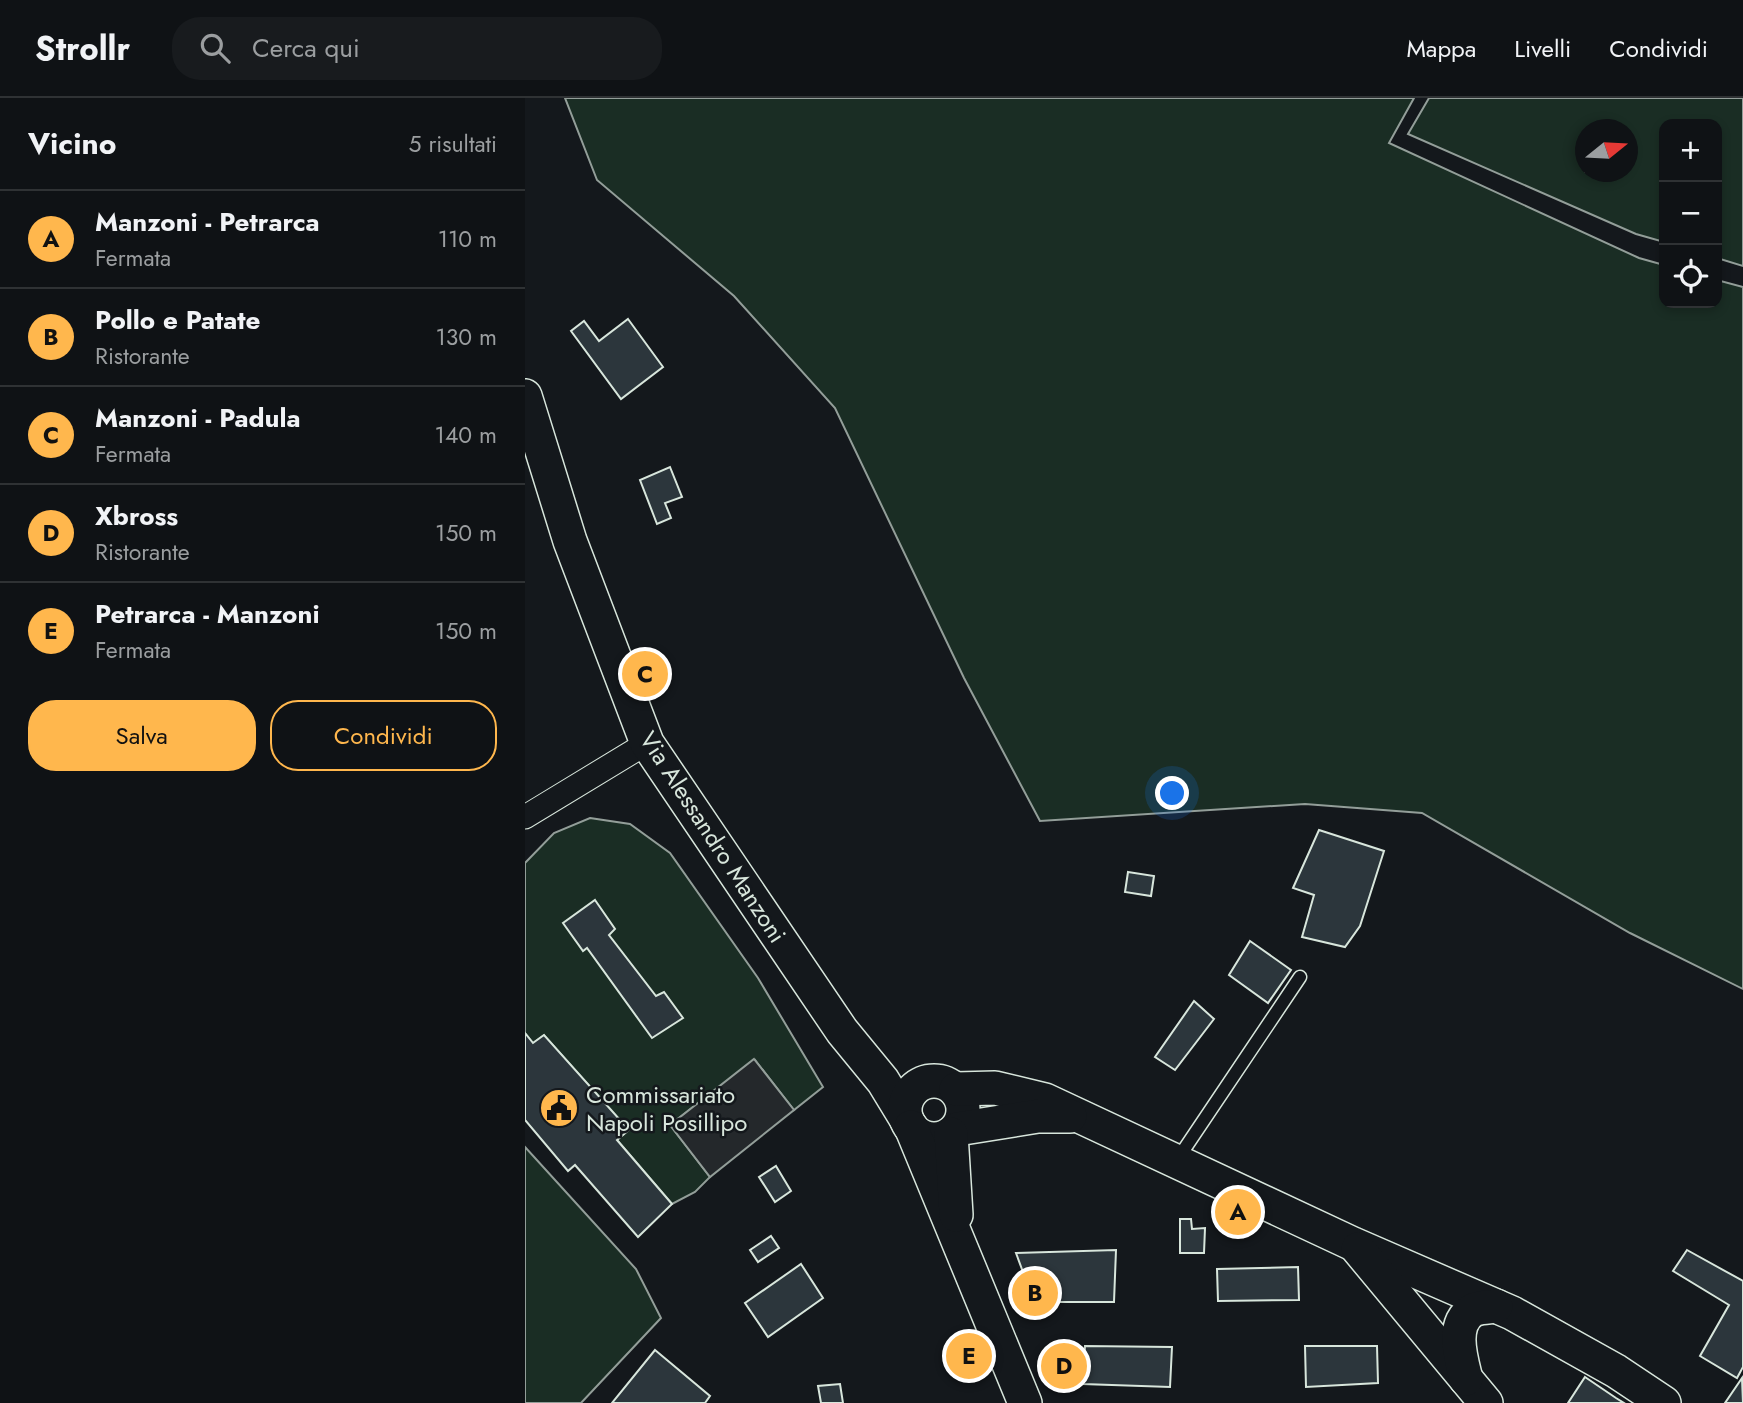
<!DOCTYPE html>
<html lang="it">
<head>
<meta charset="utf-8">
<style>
	body { margin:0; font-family:Jost,sans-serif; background:#181b1e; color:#f1f3f6 }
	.controls { position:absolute; right:21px; top:21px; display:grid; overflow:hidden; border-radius:14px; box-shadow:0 4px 10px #0003 }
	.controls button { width:63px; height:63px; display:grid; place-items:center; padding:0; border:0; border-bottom:2px solid #2f3234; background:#0f1215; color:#f1f3f6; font:35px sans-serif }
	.compass { position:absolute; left:1050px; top:21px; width:63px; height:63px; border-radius:50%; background:#0f1215; box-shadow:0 4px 10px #0003; rotate:72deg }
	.you { position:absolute; left:648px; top:696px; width:24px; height:24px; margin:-18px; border:5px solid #fff; border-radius:50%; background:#1a73e8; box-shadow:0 0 0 10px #1a73e833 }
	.badge { display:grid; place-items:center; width:46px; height:46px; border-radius:50%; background:#ffb74d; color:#111; font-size:23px; font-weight:700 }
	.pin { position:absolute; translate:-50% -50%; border:4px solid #fff; box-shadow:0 2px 7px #0006 }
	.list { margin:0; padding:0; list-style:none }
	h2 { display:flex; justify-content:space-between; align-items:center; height:91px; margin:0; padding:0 28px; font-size:30px }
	h2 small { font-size:23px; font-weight:400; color:#9b9ea0 }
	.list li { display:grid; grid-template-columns:46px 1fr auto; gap:21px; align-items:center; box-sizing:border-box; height:98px; padding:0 28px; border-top:2px solid #2f3234 }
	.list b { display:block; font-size:26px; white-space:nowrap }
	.list p { margin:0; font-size:23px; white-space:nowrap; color:#9b9ea0 }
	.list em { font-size:23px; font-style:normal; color:#9b9ea0 }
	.actions { display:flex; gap:14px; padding:21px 28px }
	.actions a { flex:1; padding:16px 0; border:2px solid #ffb74d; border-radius:28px; text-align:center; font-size:24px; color:#ffb74d }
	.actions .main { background:#ffb74d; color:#111 }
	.icon { flex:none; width:38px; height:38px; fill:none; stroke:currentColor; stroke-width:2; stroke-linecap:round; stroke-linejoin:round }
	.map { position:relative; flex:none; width:1218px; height:1305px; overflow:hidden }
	header { display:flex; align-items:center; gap:42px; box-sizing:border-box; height:98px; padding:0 35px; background:#0f1215; border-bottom:2px solid #2f3234 }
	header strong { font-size:33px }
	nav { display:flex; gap:38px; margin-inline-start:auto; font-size:24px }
	.search { width:490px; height:63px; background:#181b1e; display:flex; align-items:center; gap:18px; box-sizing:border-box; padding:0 24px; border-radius:28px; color:#9b9ea0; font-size:26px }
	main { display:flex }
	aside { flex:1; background:#0f1215 }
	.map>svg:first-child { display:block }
</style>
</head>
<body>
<header>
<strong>Strollr</strong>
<div class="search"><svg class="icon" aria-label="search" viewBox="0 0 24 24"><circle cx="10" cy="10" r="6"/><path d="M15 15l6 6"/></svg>Cerca qui</div>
<nav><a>Mappa</a><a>Livelli</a><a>Condividi</a></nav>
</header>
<main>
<aside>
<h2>Vicino<small>5 risultati</small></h2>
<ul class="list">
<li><span class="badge">A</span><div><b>Manzoni - Petrarca</b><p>Fermata</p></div><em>110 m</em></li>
<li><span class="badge">B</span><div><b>Pollo e Patate</b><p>Ristorante</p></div><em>130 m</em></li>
<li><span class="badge">C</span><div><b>Manzoni - Padula</b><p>Fermata</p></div><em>140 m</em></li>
<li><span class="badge">D</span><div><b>Xbross</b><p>Ristorante</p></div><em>150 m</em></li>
<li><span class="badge">E</span><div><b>Petrarca - Manzoni</b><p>Fermata</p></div><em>150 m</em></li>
</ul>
<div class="actions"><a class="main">Salva</a><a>Condividi</a></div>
</aside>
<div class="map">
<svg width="1218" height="1305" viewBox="0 0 1218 1305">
	<rect width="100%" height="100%" fill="#14181c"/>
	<g fill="#1a2d24" stroke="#939e99" stroke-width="2" fill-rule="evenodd">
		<polygon points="40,0 889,0 864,45 1114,160 1139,167 1139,205 1192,205 1192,182 1218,189 1218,891 1105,835 897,715 780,706 515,723 439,580 310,310 209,198 72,82"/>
		<path d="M904 0H1218V168L1192 160V26H1139V144L1111 136 883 36ZM1060 32H1102V74H1060Z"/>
		<polygon points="65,720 105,726 145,755 233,880 298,989 269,1012 230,962 145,1027 185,1079 170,1094 147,1106 92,1042 103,1032 19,937 8,945 0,935 0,765 29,735"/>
		<polygon points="0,1049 111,1171 136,1220 56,1305 0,1305"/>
	</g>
	<polygon fill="#24282b" stroke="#939e99" stroke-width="2" points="229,961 269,1012 185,1079 145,1027"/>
	<g fill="#2c363c" stroke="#d8e6dc" stroke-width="2">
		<polygon points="103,221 138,269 96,301 46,233 59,223 74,243"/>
		<polygon points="145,369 157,399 140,405 146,420 132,426 115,382"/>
		<polygon points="794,732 859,753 835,828 820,849 777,839 789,797 768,790"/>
		<polygon points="603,774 629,778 626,798 600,794"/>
		<polygon points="70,802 90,831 84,837 131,898 139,894 158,920 127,940 62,850 58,853 38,825"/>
		<polygon points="725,843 766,872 743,905 704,877"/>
		<polygon points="669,903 689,921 650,972 630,959"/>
		<polygon points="0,935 8,945 19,937 104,1032 92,1042 147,1106 113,1139 50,1067 43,1073 0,1022"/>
		<polygon points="251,1068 266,1093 250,1104 234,1079"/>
		<polygon points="655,1121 666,1121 667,1131 680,1130 679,1155 655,1155"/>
		<polygon points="246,1138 254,1150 233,1164 225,1152"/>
		<polygon points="591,1152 589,1204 509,1204 491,1155"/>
		<polygon points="1162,1152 1218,1183 1218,1269 1212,1280 1175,1258 1204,1207 1148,1173"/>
		<polygon points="276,1166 298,1200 243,1239 220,1205"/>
		<polygon points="773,1169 774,1202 693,1203 692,1171"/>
		<polygon points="560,1248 647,1249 645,1289 558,1286"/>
		<polygon points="780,1248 852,1248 853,1285 781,1289"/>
		<polygon points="445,1250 451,1265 444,1268 438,1253"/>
		<polygon points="130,1252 185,1298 180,1305 87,1305"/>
		<polygon points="1060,1279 1091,1300 1099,1305 1043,1305"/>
		<polygon points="1217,1280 1218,1305 1200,1305"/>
		<polygon points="315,1286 318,1305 296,1305 293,1288"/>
	</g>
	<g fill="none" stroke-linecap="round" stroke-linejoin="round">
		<defs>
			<polyline id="lane" points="652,1062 775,879"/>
			<polyline id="street" points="0,719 122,645"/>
			<g id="secondary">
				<polyline points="0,298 45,443 122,645 317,933 358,983 383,1024"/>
				<circle cx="409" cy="1012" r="29"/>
				<polyline points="431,991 470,990 520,1002 828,1146 987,1215 1091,1273 1139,1305"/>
				<polyline points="386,1029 500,1305"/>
				<polyline points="432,1031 513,1018 545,1018"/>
				<polyline points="426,1036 431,1117"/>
				<polyline points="833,1151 961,1305"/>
				<path d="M941 1281C936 1261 925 1226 948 1212 954 1209 965 1209 971 1208"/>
			</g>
		</defs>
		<use href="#lane" stroke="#d8e6dc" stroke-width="15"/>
		<use href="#street" stroke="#d8e6dc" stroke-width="25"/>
		<use href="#secondary" stroke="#d8e6dc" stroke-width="36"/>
		<use href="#lane" stroke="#14181c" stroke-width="12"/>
		<use href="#street" stroke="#14181c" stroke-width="23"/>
		<use href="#secondary" stroke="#14181c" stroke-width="33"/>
	</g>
	<defs>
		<symbol id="civic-disc" viewBox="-11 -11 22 22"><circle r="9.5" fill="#ffb74d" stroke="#14181c"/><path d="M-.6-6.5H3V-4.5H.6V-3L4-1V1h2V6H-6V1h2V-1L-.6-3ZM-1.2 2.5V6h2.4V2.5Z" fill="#111"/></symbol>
	</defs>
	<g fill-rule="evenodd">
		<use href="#civic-disc" x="12" y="988" width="44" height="44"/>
	</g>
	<g text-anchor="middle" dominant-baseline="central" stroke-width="5" stroke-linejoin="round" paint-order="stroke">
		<g font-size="24" fill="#d8e6dc" stroke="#14181c">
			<text transform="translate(188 739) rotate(57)">Via Alessandro Manzoni</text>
		</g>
		<g font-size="24" fill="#d8e6dc" stroke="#14181c" text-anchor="start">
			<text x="61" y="996">Commissariato<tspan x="61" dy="28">Napoli Posillipo</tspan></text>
		</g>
	</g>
</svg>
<div class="controls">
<button>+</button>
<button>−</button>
<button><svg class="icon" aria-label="locate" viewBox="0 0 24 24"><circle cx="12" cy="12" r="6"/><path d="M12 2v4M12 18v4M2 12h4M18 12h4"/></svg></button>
</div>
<svg class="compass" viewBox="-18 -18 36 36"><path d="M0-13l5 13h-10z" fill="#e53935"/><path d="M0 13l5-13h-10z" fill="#9b9ea0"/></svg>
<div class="you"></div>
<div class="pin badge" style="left:713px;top:1114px">A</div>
<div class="pin badge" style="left:510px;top:1195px">B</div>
<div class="pin badge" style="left:120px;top:576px">C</div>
<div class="pin badge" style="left:539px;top:1268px">D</div>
<div class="pin badge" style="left:444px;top:1258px">E</div>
</div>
</main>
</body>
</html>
